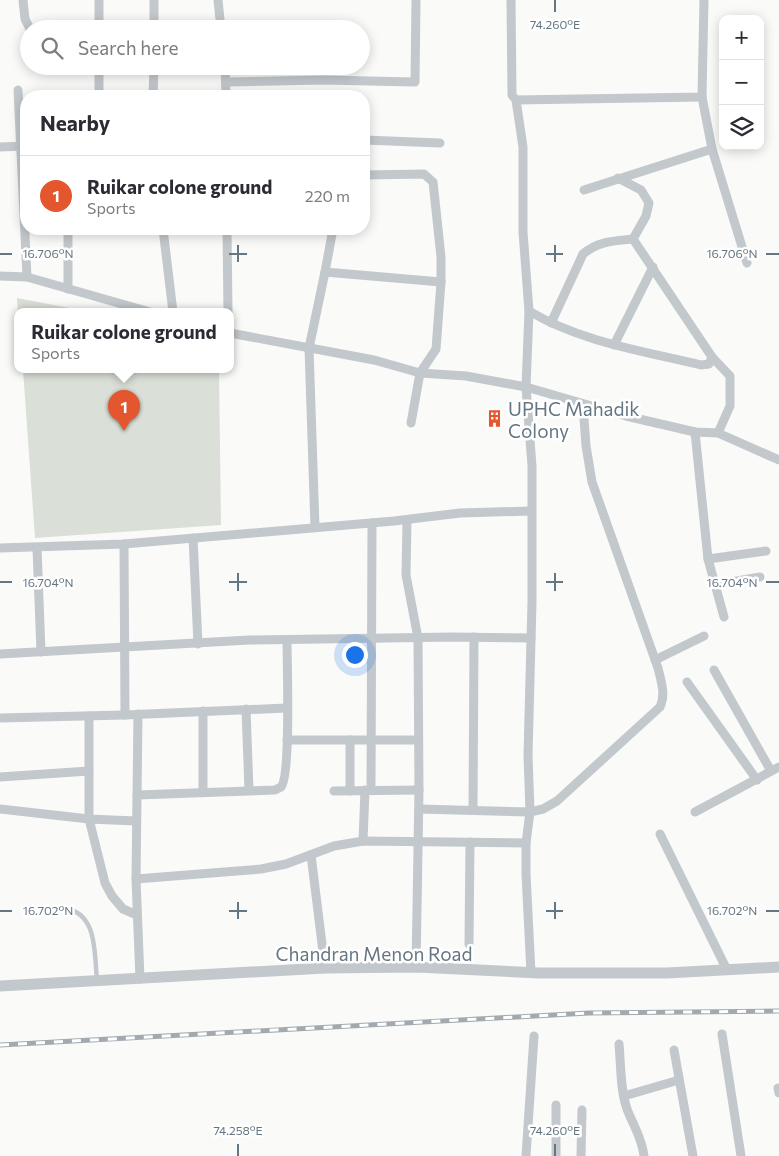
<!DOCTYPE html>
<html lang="en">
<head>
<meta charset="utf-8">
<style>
	body { margin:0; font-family:Commissioner,sans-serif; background:#f2f2f3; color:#2b2b33 }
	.controls { position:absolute; right:15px; top:15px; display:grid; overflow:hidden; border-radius:10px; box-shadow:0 2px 12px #0003 }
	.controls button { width:45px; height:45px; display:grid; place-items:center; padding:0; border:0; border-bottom:1px solid #e1e1e2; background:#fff; color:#2b2b33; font:25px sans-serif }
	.you { position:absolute; left:354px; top:654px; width:18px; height:18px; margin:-12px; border:4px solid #fff; border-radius:50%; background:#1a73e8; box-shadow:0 0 0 8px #1a73e833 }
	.badge { display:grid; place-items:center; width:32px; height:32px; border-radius:50%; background:#e4572e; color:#fff; font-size:16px; font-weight:700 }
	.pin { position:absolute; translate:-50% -41px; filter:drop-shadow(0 1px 2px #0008) }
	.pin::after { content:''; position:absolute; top:26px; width:18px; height:15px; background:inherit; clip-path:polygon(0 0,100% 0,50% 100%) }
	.popup { position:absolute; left:14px; top:308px; width:220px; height:65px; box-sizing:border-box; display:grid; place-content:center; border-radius:10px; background:#fff; filter:drop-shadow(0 1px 4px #0005); font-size:16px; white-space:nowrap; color:#7c7c81 }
	.popup b { font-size:19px; color:#2b2b33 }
	.popup::after { content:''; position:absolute; left:50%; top:100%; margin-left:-10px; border:10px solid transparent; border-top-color:#fff }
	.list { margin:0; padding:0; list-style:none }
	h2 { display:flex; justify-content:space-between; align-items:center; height:65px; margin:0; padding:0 20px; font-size:21px }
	h2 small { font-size:16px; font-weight:400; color:#7c7c81 }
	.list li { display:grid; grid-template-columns:32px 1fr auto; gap:15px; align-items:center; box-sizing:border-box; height:80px; padding:0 20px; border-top:1px solid #e1e1e2 }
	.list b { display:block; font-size:19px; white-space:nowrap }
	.list p { margin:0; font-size:16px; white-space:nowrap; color:#7c7c81 }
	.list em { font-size:16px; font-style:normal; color:#7c7c81 }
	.icon { flex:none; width:28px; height:28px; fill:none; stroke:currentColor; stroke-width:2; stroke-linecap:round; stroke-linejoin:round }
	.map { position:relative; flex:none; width:779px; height:1156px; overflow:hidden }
	.search { position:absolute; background:#fff; box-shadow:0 2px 12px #0003; left:20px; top:20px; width:350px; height:55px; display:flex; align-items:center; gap:12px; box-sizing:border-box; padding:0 18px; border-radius:28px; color:#7c7c81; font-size:19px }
	.panel { position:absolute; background:#fff; box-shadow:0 2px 12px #0003; left:20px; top:90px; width:350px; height:145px; border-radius:20px }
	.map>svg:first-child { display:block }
</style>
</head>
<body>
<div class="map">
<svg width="779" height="1156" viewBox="0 0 779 1156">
	<rect width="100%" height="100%" fill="#fafaf8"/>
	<g fill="#dadfd7">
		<polygon points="17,298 90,312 18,312"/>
		<polygon points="23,370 219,370 221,525 35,538"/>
	</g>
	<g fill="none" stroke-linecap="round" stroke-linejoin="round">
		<path stroke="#c3c8cc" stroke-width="4.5" d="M24 908C37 908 51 906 64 908 98 913 94 953 97 979"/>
		<g stroke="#c3c8cc" stroke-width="9">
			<polyline points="23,0 25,19 30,29"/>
			<polyline points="99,0 99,29"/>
			<polyline points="218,0 221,29"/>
			<polyline points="511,0 512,95 516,100 523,147 523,232 529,311 526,387 532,466 532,602 528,755 530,812 526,843 526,874 531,973"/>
			<polyline points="154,29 154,0"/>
			<polyline points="225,66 226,96"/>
			<polyline points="226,82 323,80 415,82 416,0"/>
			<polyline points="18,90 27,277"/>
			<polyline points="99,96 99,66"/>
			<polyline points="153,96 154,66"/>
			<polyline points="702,97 712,149 747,263"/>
			<polyline points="516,100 702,97 704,0"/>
			<polyline points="364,140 440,143"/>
			<polyline points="0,147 26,146"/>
			<polyline points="364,175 424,174 433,182 441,257 441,282"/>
			<polyline points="618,178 641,190 649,203 646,216 633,239"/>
			<polyline points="584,190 712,149"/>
			<polyline points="68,229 68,289"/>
			<polyline points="163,229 173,312"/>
			<polyline points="227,229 228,312"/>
			<polyline points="325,272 333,229"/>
			<polyline points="0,276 27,277 150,312"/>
			<path d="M529 311C581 342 643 351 701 365L709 364 712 357 710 354 633 239"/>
			<path d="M551 323 583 254C598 241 614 241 633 239"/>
			<polyline points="230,333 374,360 420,373 466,376 526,387 626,416 695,432 718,433 779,460"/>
			<polyline points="614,345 653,267"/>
			<polyline points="712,357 730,376 730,406 718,433"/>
			<polyline points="695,432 708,559 724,617"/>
			<polyline points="407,520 406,575 418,638 419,790 416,967"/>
			<polyline points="315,527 309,348 325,272 441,282 436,349 420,373 411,423"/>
			<polyline points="193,538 198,644"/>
			<polyline points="124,544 125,715"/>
			<polyline points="0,548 124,544 394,521 460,513 531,511"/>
			<polyline points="37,548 41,652"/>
			<polyline points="708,559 766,551"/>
			<polyline points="714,585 760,577"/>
			<polyline points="0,654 249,640 453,637 531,638"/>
			<polyline points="655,660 704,636"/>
			<polyline points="714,670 771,771"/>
			<polyline points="687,682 757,780"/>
			<polyline points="246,709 249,790"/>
			<polyline points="203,711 203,792"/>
			<polyline points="138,714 136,879 140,979"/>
			<polyline points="89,716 89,819 105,883 112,896 123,909 137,915"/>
			<polyline points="0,718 125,715 286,708"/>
			<polyline points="287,740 418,740"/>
			<polyline points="0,777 89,771"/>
			<polyline points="371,790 372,523"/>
			<polyline points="334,791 419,790"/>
			<polyline points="350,791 350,740"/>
			<path d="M137 795 275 790 281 787C291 776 287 662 287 640"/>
			<polyline points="0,809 89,819 136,821"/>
			<path d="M419 809 530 812 543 809 557 801 660 707C666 694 661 681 658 668L592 482 586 446 583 405"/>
			<polyline points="473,810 474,637"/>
			<polyline points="695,812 779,767"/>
			<polyline points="660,834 727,970"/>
			<polyline points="363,841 365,790"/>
			<polyline points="311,855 325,968"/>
			<polyline points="136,879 261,869 286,864 334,846 363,841 526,843"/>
			<polyline points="469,944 470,842"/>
			<polyline points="722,1034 741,1156"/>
			<path d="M619 1044C621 1065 620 1089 627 1109 633 1125 642 1138 644 1156"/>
			<polyline points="674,1050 693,1156"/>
			<polyline points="778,1088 779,1093"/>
			<polyline points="624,1096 679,1080"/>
			<polyline points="526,1156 534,1036"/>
			<polyline points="556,1156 556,1105"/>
			<polyline points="581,1156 582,1110"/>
		</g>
		<polyline stroke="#c3c8cc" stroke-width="11" points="0,986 325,968 416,967 539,973 667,973 779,967"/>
		<defs>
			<polyline id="rail" points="0,1045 589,1013 779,1011"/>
		</defs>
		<use href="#rail" stroke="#a2aab0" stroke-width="5"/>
		<use href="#rail" stroke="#fff" stroke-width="3" stroke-dasharray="9" stroke-linecap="butt"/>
	</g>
	<path fill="none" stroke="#657683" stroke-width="2" d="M555 0V12M238 245V262M555 245V262M0 254H12M229 254H247M546 254H563M766 254H779M238 573V591M555 573V591M0 582H12M229 582H247M546 582H563M766 582H779M238 902V919M555 902V919M0 911H12M229 911H247M546 911H563M766 911H779M238 1144V1156M555 1144V1156"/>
	<defs>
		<symbol id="building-bare" viewBox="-9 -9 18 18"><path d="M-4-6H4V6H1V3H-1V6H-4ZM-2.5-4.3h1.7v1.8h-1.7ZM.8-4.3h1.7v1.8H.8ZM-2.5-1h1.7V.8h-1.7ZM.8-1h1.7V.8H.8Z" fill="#e4572e" stroke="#fff" stroke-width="2.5" paint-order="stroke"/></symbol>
	</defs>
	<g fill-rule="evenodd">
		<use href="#building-bare" x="482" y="406" width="25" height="25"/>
	</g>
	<g text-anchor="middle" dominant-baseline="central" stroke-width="5" stroke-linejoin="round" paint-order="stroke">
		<g font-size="19" fill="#657683" stroke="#fff" text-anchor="start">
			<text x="508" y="408">UPHC Mahadik<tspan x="508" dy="22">Colony</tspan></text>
		</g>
		<g font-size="19" fill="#657683" stroke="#fff">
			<text x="374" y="953">Chandran Menon Road</text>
		</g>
	</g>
	<g font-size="12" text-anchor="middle" fill="#657683" stroke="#fff" stroke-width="5" stroke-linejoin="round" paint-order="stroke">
		<text x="555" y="29">74.260°E</text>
		<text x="48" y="258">16.706°N</text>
		<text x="732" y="258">16.706°N</text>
		<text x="48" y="587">16.704°N</text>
		<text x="732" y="587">16.704°N</text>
		<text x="48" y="915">16.702°N</text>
		<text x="732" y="915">16.702°N</text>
		<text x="238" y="1135">74.258°E</text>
		<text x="555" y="1135">74.260°E</text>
	</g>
</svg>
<div class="controls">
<button>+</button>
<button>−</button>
<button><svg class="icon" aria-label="layers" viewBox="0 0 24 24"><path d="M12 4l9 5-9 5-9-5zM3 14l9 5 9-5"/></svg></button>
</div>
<div class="you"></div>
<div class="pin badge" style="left:124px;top:431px">1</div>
<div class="popup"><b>Ruikar colone ground</b>Sports</div>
<div class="search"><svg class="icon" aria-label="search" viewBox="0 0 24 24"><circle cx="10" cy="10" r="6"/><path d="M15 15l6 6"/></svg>Search here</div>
<section class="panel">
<h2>Nearby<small></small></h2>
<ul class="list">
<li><span class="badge">1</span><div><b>Ruikar colone ground</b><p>Sports</p></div><em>220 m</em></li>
</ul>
</section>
</div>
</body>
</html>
